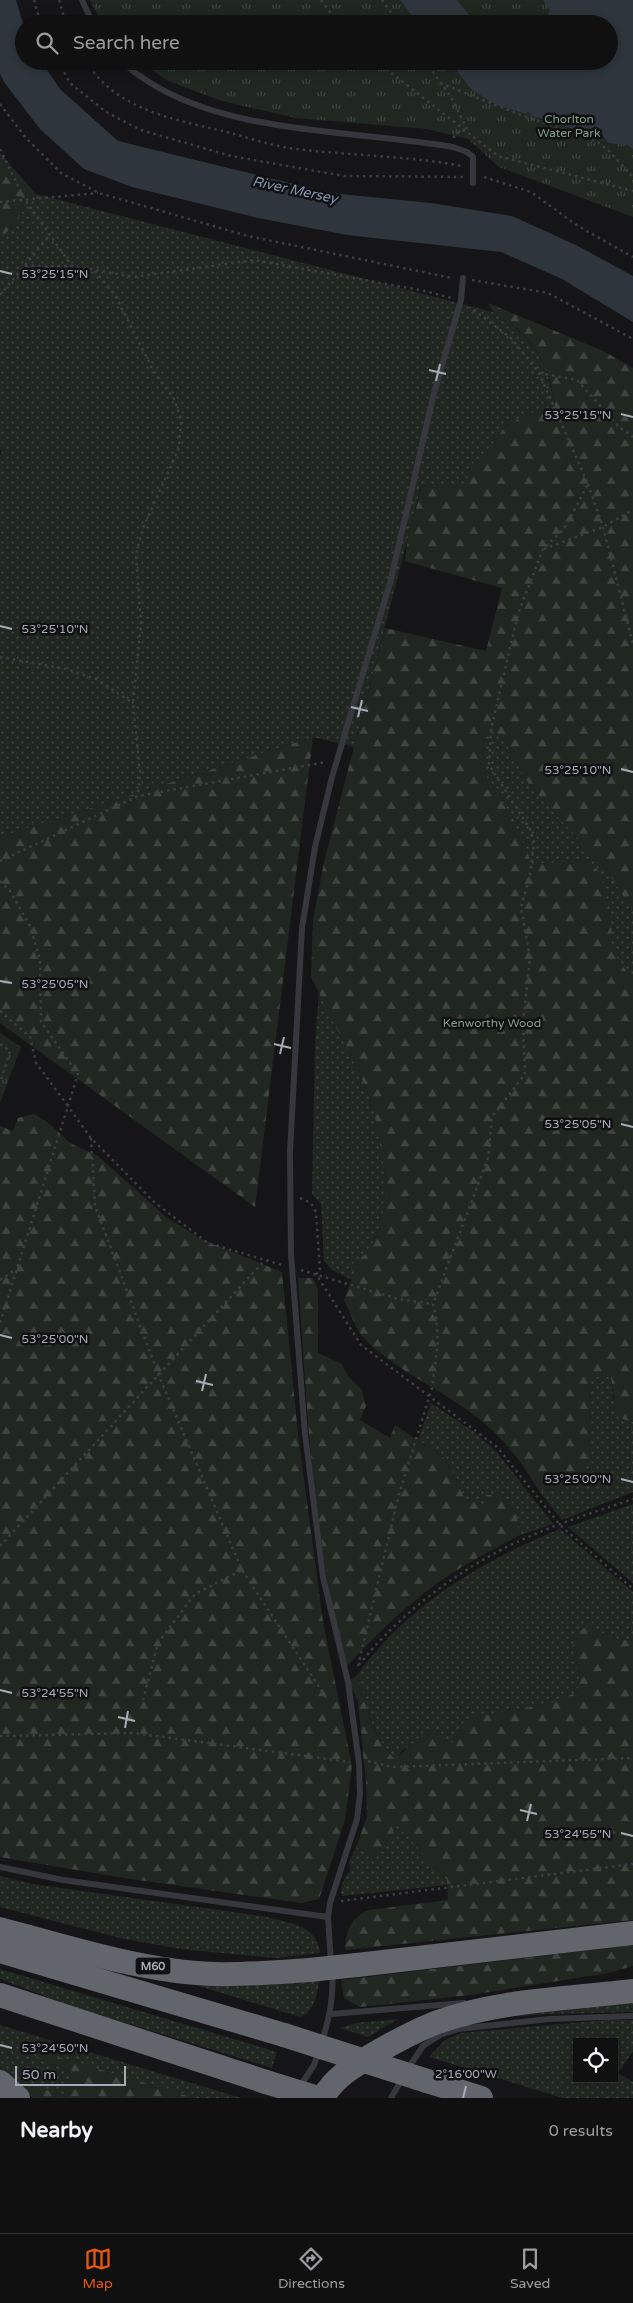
<!DOCTYPE html>
<html lang="en">
<head>
<meta charset="utf-8">
<style>
	body { margin:0; font-family:"Varela Round",sans-serif; background:#19191a; color:#f1f3f6 }
	.controls { position:absolute; right:15px; bottom:15px; display:grid; overflow:hidden; border-radius:0px; box-shadow:0 2px 12px #0003 }
	.controls button { width:45px; height:45px; display:grid; place-items:center; padding:0; border:0; border-bottom:1px solid #303031; background:#101011; color:#f1f3f6; font:25px sans-serif }
	.scale { position:absolute; left:15px; bottom:12px; width:111px; box-sizing:border-box; padding-left:5px; border:2px solid #a8abb6; border-top:0; font-size:14px; line-height:18px; white-space:nowrap; color:#a8abb6; -webkit-text-stroke:4px #101012; paint-order:stroke }
	.list { margin:0; padding:0; list-style:none }
	h2 { display:flex; justify-content:space-between; align-items:center; height:65px; margin:0; padding:0 20px; font-size:21px }
	h2 small { font-size:16px; font-weight:400; color:#9c9d9f }
	.icon { flex:none; width:28px; height:28px; fill:none; stroke:currentColor; stroke-width:2; stroke-linecap:round; stroke-linejoin:round }
	.map { position:relative; flex:none; width:633px; height:2098px; overflow:hidden }
	.search { position:absolute; background:#101011; box-shadow:0 2px 12px #0003; left:15px; right:15px; top:15px; height:55px; display:flex; align-items:center; gap:12px; box-sizing:border-box; padding:0 18px; border-radius:28px; color:#9c9d9f; font-size:19px }
	.sheet { height:135px; background:#101011 }
	nav { display:flex; justify-content:space-around; align-items:center; box-sizing:border-box; height:70px; border-top:1px solid #303031; background:#101011; font-size:14px; color:#9c9d9f }
	nav a { display:grid; justify-items:center; gap:2px }
	nav .on { color:#ea580c }
	.map>svg:first-child { display:block }
</style>
</head>
<body>
<div class="map">
<svg width="633" height="2098" viewBox="0 0 633 2098">
	<defs>
		<pattern id="grass-dots" width="8" height="8" patternUnits="userSpaceOnUse" patternTransform="scale(1.25)"><rect width="8" height="8" fill="#202721"/><path d="M2 2h.1M6 6h.1" fill="none" stroke="#3e443f" stroke-width="1.8" stroke-linecap="round"/></pattern>
		<pattern id="forest-firs" width="22" height="20" patternUnits="userSpaceOnUse" patternTransform="scale(1.25)"><rect width="22" height="20" fill="#202721"/><path d="M5 1l3.5 6h-7zM16 11l3.5 6h-7z" fill="#3e443f"/></pattern>
		<pattern id="park-tufts" width="24" height="20" patternUnits="userSpaceOnUse" patternTransform="scale(1.25)"><rect width="24" height="20" fill="#202721"/><path d="M3 7l-1-3M5 7V3M7 7l1-3M15 17l-1-3M17 17v-4M19 17l1-3" fill="none" stroke="#3e443f"/></pattern>
	</defs>
	<rect width="100%" height="100%" fill="#151517"/>
	<g fill="url(#grass-dots)" fill-rule="evenodd">
		<path d="M36 194 493 312C502 319 513 325 521 333 541 350 551 381 555 406L532 413 506 425 461 487 436 484 421 486 354 747 313 737 0 837V455L2 452 0 449V241Z"/>
		<polygon points="484,727 501,735 531,788 604,866 631,905 633,911 633,982 611,949 611,916 589,861 532,864 483,771"/>
		<polygon points="319,994 354,1060 373,1106 386,1179 382,1222 371,1248 360,1259 352,1280 332,1270 324,1261 321,1204 312,1194 315,1045"/>
		<path d="M591 1377H611C613 1395 612 1416 633 1422V1492L562 1520 539 1491 565 1488 588 1455Z"/>
		<polygon points="431,1403 474,1432 496,1451 553,1524 518,1536 517,1513 497,1495 483,1509 478,1502 465,1500 456,1478 443,1457 418,1440"/>
		<polygon points="633,1504 633,1583 568,1527"/>
		<path d="M560 1529 633 1592V1640L611 1639 572 1647 580 1677 577 1692 552 1703 471 1718 461 1727 453 1743 441 1740 432 1731 402 1751 396 1760C372 1736 366 1706 358 1674 407 1606 483 1560 560 1529Z"/>
		<path d="M395 1822 447 1880V1885L342 1896C339 1888 344 1878 350 1871L349 1862 356 1847 377 1855Z"/>
		<path d="M0 1876 32 1884 262 1916C285 1922 318 1924 320 1953L276 1958 180 1949 120 1938 0 1907Z"/>
		<polygon points="0,1969 277,2052 272,2068 68,2005 0,1979"/>
		<path d="M319 1980C318 1993 314 2013 300 2017L196 1985H261Z"/>
		<polygon points="633,1998 633,2012 548,2014 492,2018"/>
		<polygon points="398,2019 368,2037 340,2028 356,2023"/>
		<path d="M608 2020H633V2051L618 2073 633 2082V2098H563L429 2057 445 2040 461 2033ZM577 2042H614V2079H577Z"/>
		<path d="M0 2025 241 2098H194L27 2048 41 2061 73 2071 67 2097C45 2091 18 2085 0 2070Z"/>
	</g>
	<g fill="url(#forest-firs)">
		<polygon points="0,153 36,194 0,241"/>
		<path d="M488 303 603 351 633 368V911L604 866 531 788 501 735 484 727 483 771 513 819 532 864 589 861 600 873 611 916 612 949 633 982V1422L623 1419 615 1407 611 1377H591L588 1455 582 1480 565 1488 539 1491C517 1453 494 1427 457 1403 427 1383 388 1364 363 1337 355 1328 350 1311 344 1300L360 1259 371 1248 382 1222 386 1179 373 1106 354 1060 327 1010 311 977 313 920 324 862 385 628 486 651 502 588 405 561 408 537 422 486 436 484 461 487 506 425 532 413 555 406C552 381 541 351 522 333 510 322 495 318 488 303Z"/>
		<polygon points="313,737 255,1207 0,1023 0,837"/>
		<polygon points="34,1114 51,1125 70,1143 98,1156 167,1218 203,1240 282,1272 298,1434 323,1622 352,1766 345,1820 319,1899 301,1903 124,1878 0,1857 0,1126 13,1131 18,1118"/>
		<path d="M298 1278H313L318 1290V1353L342 1364 348 1376 361 1389 366 1406 360 1420 390 1438 395 1425 443 1457 456 1478 465 1500 478 1502 483 1509 486 1495H497L517 1513 518 1536C487 1553 455 1569 427 1591 397 1614 371 1640 346 1667L331 1607 314 1489 307 1410Z"/>
		<path d="M592 1625 611 1639 633 1640V1920L345 1950C346 1931 350 1918 369 1910L448 1900 447 1880 395 1823 392 1836 377 1855 356 1847 367 1817 366 1783 358 1701 348 1682 358 1674C366 1706 371 1736 396 1760 405 1747 416 1745 423 1731H432L441 1740 453 1743 461 1727 471 1718 552 1703 577 1692 580 1677 572 1647 580 1630Z"/>
		<polygon points="633,1945 633,1966 608,1973 471,1995 360,2007 344,1998 341,1980"/>
		<polygon points="25,2047 194,2098 33,2098 10,2077 67,2097 65,2084 73,2071 41,2061"/>
	</g>
	<g fill="url(#park-tufts)">
		<polygon points="90,0 633,0 633,217 499,167 468,139 427,129 296,118 222,101 168,81 139,61 609,61 609,24 102,24"/>
		<polygon points="0,1033 21,1047 0,1103"/>
	</g>
	<polygon fill="#202721" points="0,1045 10,1051 0,1072"/>
	<g fill="#2e353c">
		<polygon points="0,0 16,0 24,26 24,61 41,61 60,89 118,141 331,193 431,203 512,216 578,246 633,276 633,322 562,279 501,252 347,235 258,218 132,187 84,169 40,129 4,82 0,74"/>
		<polygon points="400,0 457,0 476,24 419,24"/>
		<polygon points="543,0 633,0 633,149 627,145 608,143 602,134 597,135 563,126 559,121 556,123 532,116 528,112 526,114 496,105 472,90 449,61 609,61 609,24 546,24 550,10"/>
	</g>
	<g fill="none" stroke-linecap="round" stroke-linejoin="round">
		<g stroke="#3d3e43" stroke-width="2.5" stroke-dasharray="2.5 4" stroke-linecap="butt">
			<polyline points="34,0 41,24"/>
			<polyline points="59,0 66,24"/>
			<polyline points="321,0 339,24"/>
			<polyline points="382,0 399,24"/>
			<polyline points="58,61 70,83 106,112 141,130 231,156 344,176 463,177"/>
			<path d="M86 61C115 110 176 120 227 132 247 137 268 145 289 148 347 156 405 155 462 166"/>
			<polyline points="376,61 498,156 633,191"/>
			<polyline points="425,61 451,97 467,129"/>
			<polyline points="440,83 526,117 592,138 608,150 633,177"/>
			<polyline points="0,104 26,138 61,173 99,193 248,236 452,278"/>
			<polyline points="454,138 454,134 466,130"/>
			<polyline points="0,149 25,200 72,266"/>
			<polyline points="484,177 531,192 578,226 633,257"/>
			<polyline points="0,202 98,193"/>
			<polyline points="25,266 73,266 134,277 254,260 420,290 452,298"/>
			<polyline points="95,271 115,295 153,370 174,399 181,420 179,448 143,528 136,555 141,624 133,703 140,772 138,796"/>
			<polyline points="472,280 548,293 633,339"/>
			<polyline points="0,295 50,235"/>
			<polyline points="539,373 577,380 619,427 633,437"/>
			<polyline points="588,484 603,527 633,644"/>
			<polyline points="544,549 603,527 633,510"/>
			<polyline points="0,657 66,669 96,679 133,703"/>
			<polyline points="0,861 138,796 326,762"/>
			<polyline points="0,881 10,891 30,926 40,960 41,1022 78,1074 68,1106 90,1137 154,1202 208,1243 282,1265"/>
			<polyline points="0,1011 30,1037 36,1063 68,1106 0,1323"/>
			<polyline points="0,1044 10,1051 0,1083"/>
			<polyline points="91,1138 95,1206 159,1376 242,1570 327,1699"/>
			<polyline points="300,1198 311,1203 316,1212 320,1271 316,1274 361,1345 497,1447 560,1525 633,1589"/>
			<polyline points="301,1270 398,1299 433,1304"/>
			<polyline points="0,1280 15,1270"/>
			<polyline points="0,1546 265,1260"/>
			<path d="M359 1665C401 1611 466 1564 528 1537 562 1522 598 1511 633 1499"/>
			<polyline points="358,1666 399,1494 432,1388 438,1342 436,1316 433,1304 488,1158 492,1117 525,1074 523,1022 530,958 521,907 530,875 534,843 530,829 489,765 491,729 518,614 543,549 564,529 588,484 539,373 512,339 470,307"/>
			<polyline points="143,1700 158,1643 195,1594 242,1570"/>
			<polyline points="0,1736 134,1733 350,1762"/>
			<polyline points="368,1761 392,1767 633,1758"/>
			<polyline points="341,1901 633,1864"/>
		</g>
		<g stroke="#36373c" stroke-width="6">
			<polyline points="82,0 93,24"/>
			<path d="M122 61C129 70 139 75 149 82 232 135 357 130 453 147L467 152 473 157V183"/>
			<polyline points="0,1867 63,1880 328,1917"/>
			<polyline points="331,1963 328,1917 330,1903 357,1819 360,1794 359,1763 348,1682 323,1577 305,1434 291,1254 290,1152 302,928 315,847 332,777 390,583 434,393 461,300 463,278"/>
			<polyline points="331,2014 464,2003"/>
			<path d="M322 2042C329 2018 334 1998 332 1973"/>
			<polyline points="407,2070 423,2046 440,2035 458,2029 549,2019 633,2016"/>
			<polyline points="299,2088 314,2065 319,2051"/>
			<polyline points="391,2098 402,2079"/>
		</g>
		<g stroke="#63656c" stroke-width="24">
			<path d="M0 1929C66 1947 146 1972 214 1974 246 1975 278 1972 309 1970"/>
			<polyline points="0,1951 284,2035"/>
			<polyline points="357,1965 633,1933"/>
			<polyline points="0,1995 266,2082"/>
			<polyline points="427,2081 481,2098"/>
			<polyline points="0,2082 18,2098"/>
			<path d="M323 2098C333 2078 355 2065 374 2054 394 2042 413 2032 435 2023 497 2000 567 1999 633 1991"/>
		</g>
		<g stroke="#63656c" stroke-width="24">
			<polyline points="309,1970 357,1965"/>
			<polyline points="284,2035 427,2081"/>
			<polyline points="266,2082 318,2098"/>
		</g>
	</g>
	<path fill="none" stroke="#a8abb6" stroke-width="2" d="M0 271 12 274M429 370 446 374M436 381 440 364M621 414 633 417M0 626 12 629M351 707 368 711M358 717 362 700M621 769 633 772M0 981 12 983M274 1044 291 1048M280 1054 284 1037M621 1124 633 1127M0 1335 12 1338M196 1381 213 1385M202 1391 206 1374M621 1479 633 1482M0 1690 12 1693M118 1717 135 1721M125 1728 128 1711M520 1810 537 1814M527 1821 531 1804M621 1833 633 1836M0 2045 12 2048M463 2098 466 2086"/>
	<g text-anchor="middle" dominant-baseline="central" stroke-width="5" stroke-linejoin="round" paint-order="stroke">
		<rect fill="#101012" stroke="#7a7c85" stroke-width="1" x="135.5" y="1957.5" width="35" height="17" rx="4"/>
		<g font-size="11" font-weight="bold" fill="#a8abb6">
			<text x="153" y="1966">M60</text>
		</g>
		<g font-size="12" fill="#80a084" stroke="#101012">
			<text x="569" y="119">Chorlton<tspan x="569" dy="14">Water Park</tspan></text>
			<text x="492" y="1023">Kenworthy Wood</text>
		</g>
		<g font-size="14" font-style="italic" fill="#8196af" stroke="#101012">
			<text transform="translate(295 190) rotate(12)">River Mersey</text>
		</g>
	</g>
	<g font-size="12" text-anchor="middle" fill="#a8abb6" stroke="#101012" stroke-width="5" stroke-linejoin="round" paint-order="stroke">
		<text x="55" y="278">53°25'15"N</text>
		<text x="578" y="419">53°25'15"N</text>
		<text x="55" y="633">53°25'10"N</text>
		<text x="578" y="774">53°25'10"N</text>
		<text x="55" y="988">53°25'05"N</text>
		<text x="578" y="1128">53°25'05"N</text>
		<text x="55" y="1343">53°25'00"N</text>
		<text x="578" y="1483">53°25'00"N</text>
		<text x="55" y="1697">53°24'55"N</text>
		<text x="578" y="1838">53°24'55"N</text>
		<text x="55" y="2052">53°24'50"N</text>
		<text x="466" y="2078">2°16'00"W</text>
	</g>
</svg>
<div class="controls">
<button><svg class="icon" aria-label="locate" viewBox="0 0 24 24"><circle cx="12" cy="12" r="6"/><path d="M12 2v4M12 18v4M2 12h4M18 12h4"/></svg></button>
</div>
<div class="scale">50 m</div>
<div class="search"><svg class="icon" aria-label="search" viewBox="0 0 24 24"><circle cx="10" cy="10" r="6"/><path d="M15 15l6 6"/></svg>Search here</div>
</div>
<section class="sheet">
<h2>Nearby<small>0 results</small></h2>
<ul class="list">
</ul>
</section>
<nav>
<a class="on"><svg class="icon" aria-label="map" viewBox="0 0 24 24"><path d="M3 6l6-2 6 2 6-2v14l-6 2-6-2-6 2zM9 4v14M15 6v14"/></svg>Map</a>
<a><svg class="icon" aria-label="directions" viewBox="0 0 24 24"><path d="M12 3l9 9-9 9-9-9zM9 14v-3h6M13 9l2 2-2 2"/></svg>Directions</a>
<a><svg class="icon" aria-label="saved" viewBox="0 0 24 24"><path d="M7 4h10v16l-5-4-5 4z"/></svg>Saved</a>
</nav>
</body>
</html>
